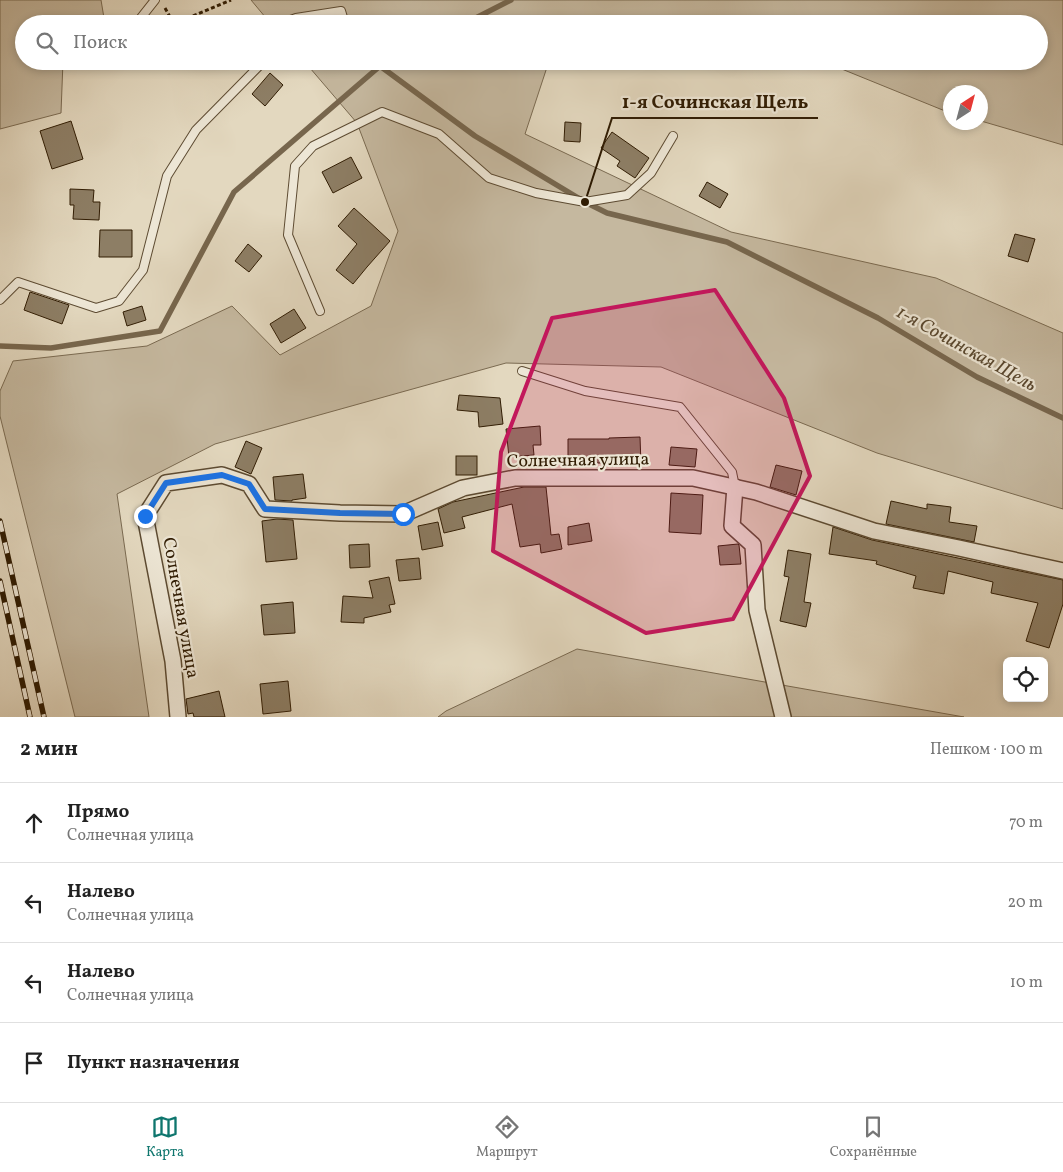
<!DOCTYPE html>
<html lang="ru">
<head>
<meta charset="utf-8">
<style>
	body { margin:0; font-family:Vollkorn,serif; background:#f6f6f6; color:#222 }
	.controls { position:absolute; right:15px; bottom:15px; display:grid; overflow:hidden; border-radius:8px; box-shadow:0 2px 8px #0003 }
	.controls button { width:45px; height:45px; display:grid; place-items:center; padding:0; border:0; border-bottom:1px solid #e0e0e0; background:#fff; color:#222; font:25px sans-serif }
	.compass { position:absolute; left:943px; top:85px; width:45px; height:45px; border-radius:50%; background:#fff; box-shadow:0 2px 8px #0003; rotate:36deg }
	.stop { position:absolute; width:15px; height:15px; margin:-11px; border:4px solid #1a73e8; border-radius:50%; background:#fff }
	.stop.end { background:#1a73e8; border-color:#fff; box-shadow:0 1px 5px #0008 }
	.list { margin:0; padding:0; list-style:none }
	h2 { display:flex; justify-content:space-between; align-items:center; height:65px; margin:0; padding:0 20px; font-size:21px }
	h2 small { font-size:16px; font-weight:400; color:#767676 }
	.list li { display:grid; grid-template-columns:32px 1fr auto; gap:15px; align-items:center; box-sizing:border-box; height:80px; padding:0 20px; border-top:1px solid #e0e0e0 }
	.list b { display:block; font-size:19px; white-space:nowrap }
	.list p { margin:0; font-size:16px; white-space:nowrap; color:#767676 }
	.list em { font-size:16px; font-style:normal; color:#767676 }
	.icon { flex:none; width:28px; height:28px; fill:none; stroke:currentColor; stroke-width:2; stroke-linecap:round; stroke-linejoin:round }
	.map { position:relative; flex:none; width:1063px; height:717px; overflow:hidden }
	.search { position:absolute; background:#fff; box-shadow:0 2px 8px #0003; left:15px; right:15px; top:15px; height:55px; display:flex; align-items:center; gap:12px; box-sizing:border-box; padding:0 18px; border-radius:28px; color:#767676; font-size:19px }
	.sheet { height:385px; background:#fff }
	nav { display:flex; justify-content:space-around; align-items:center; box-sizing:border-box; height:70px; border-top:1px solid #e0e0e0; background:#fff; font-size:14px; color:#767676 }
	nav a { display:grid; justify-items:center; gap:2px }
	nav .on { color:#0f766e }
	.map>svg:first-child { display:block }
</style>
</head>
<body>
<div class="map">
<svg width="1063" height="717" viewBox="0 0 1063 717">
	<rect width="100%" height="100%" fill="#e3d8bf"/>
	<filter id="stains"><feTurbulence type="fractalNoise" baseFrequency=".004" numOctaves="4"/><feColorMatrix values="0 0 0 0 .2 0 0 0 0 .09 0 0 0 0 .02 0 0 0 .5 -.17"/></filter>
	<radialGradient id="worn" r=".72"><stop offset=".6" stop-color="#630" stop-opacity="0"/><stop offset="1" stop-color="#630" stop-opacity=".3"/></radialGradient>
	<g fill="#c5b89f" stroke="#7a6a51">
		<polygon points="0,0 101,0 105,24 24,24 24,61 63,61 61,113 0,129"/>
		<polygon points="251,0 1063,0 1063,145 981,121 980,92 950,92 950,113 822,61 1039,61 1039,24 271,24"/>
		<polygon points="304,61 549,61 525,134 731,232 936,278 1063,333 1063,509 877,453 661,367 506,363 215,444 117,494 149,717 75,717 0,416 0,391 13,361 147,346 232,306 280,355 371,306 398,231 357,123"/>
		<polygon points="577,649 964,717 438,717 446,711"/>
	</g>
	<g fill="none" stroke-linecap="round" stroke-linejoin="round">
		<g stroke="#77664d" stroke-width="5.5">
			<polyline points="464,24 511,0"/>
			<polyline points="380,66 389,61"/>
			<polyline points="0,346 51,348 160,331 234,192 380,66 475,136 585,202 607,213 727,242 878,318 977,377 1063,418"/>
		</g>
	</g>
	<g fill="#8d7e65" stroke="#301c03">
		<polygon points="270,73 283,85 265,106 252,94"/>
		<polygon points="71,121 83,159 52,169 40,131"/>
		<polygon points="565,122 581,123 580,142 564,141"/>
		<polygon points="612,132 649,158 635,178 617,166 620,161 601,148"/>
		<polygon points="351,157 362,178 333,193 322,172"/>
		<polygon points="707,182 728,194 720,208 699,196"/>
		<polygon points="70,189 94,190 93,202 100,202 99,220 73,219 74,205 70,205"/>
		<polygon points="354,208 390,241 367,267 353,284 336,270 357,244 338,226"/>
		<polygon points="100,230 132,230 132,257 99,257"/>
		<polygon points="1015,234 1035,239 1028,262 1008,256"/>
		<polygon points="248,244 262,256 249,272 235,261"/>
		<polygon points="30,292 69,305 62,324 24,310"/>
		<polygon points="142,306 146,320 127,326 123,312"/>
		<polygon points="294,309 306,328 281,343 270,324"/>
		<polygon points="459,395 500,398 503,424 479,427 478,412 457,410"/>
		<polygon points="540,426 541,445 533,445 534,455 509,457 506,429"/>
		<polygon points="640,437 641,465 611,466 611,463 568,463 568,439 609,439 609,438"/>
		<polygon points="246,441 262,448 251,474 235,467"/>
		<polygon points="671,447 697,449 695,467 669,465"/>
		<rect x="456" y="456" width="21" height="19"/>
		<polygon points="776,465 802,471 796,495 770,487"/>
		<polygon points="303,474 306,498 292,500 292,501 275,500 273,477"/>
		<polygon points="524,487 546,487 551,535 559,534 562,549 541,553 540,544 520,547 512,504 462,517 465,528 444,533 438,509 453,502"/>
		<polygon points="671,493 703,495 701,534 669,532"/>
		<polygon points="891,501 927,509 927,504 951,507 949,522 977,526 974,542 886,524"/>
		<polygon points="277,519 293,520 297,559 266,562 262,521"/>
		<polygon points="438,522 443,546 422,550 418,526"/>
		<polygon points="589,523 592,541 568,545 568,527"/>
		<polygon points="833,527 872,540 1063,580 1063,604 1049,648 1026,641 1038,603 991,593 993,582 948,571 944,594 913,588 916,576 876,564 877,561 829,554"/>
		<polygon points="369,544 370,567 350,568 349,545"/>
		<polygon points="738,544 739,545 741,564 720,565 718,546"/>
		<polygon points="788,550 811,554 804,602 811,603 806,627 780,621 789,577 784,576"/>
		<polygon points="419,558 421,579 399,581 396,560"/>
		<polygon points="389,577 395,604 389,605 391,612 364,618 364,623 341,622 343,596 373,598 369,581"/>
		<polygon points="293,602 295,633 264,635 261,605"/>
		<polygon points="288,681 291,711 263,714 260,684"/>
		<polygon points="219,691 225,717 194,717 193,713 188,714 186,699"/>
	</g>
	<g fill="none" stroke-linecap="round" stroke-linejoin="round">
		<defs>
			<g id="service">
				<polyline points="136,24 155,0"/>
				<polyline points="280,24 296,18 341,11 345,24"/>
				<polyline points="0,300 18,282 96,308 119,301 143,270 167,176 196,130 264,61"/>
				<polyline points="320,311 288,235 295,166 313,146 382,112 439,134 489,178 536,193 585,202 627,195 651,173 673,136"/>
				<polyline points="522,371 585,391 680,407 732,472 735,487"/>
			</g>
			<g id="minor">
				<polyline points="735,487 732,526 753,545 757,610 783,717"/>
				<polyline points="178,717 173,661 145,516 166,483 222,475 249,484 265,509 340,513 403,514 463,488 515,478 693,478 756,492 874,531 959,548 1063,571"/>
			</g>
		</defs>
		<use href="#service" stroke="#5d4b32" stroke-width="10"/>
		<use href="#minor" stroke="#5d4b32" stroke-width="18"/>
		<polyline stroke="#301c03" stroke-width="3" stroke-dasharray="4 2.5" stroke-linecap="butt" points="165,8 174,24 231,0"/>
		<use href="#service" stroke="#ede6d5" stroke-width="8"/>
		<use href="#minor" stroke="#ede6d5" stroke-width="15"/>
		<defs>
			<g id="rail">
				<polyline points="0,521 44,717"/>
				<polyline points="0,581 30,717"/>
			</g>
		</defs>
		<use href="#rail" stroke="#301c03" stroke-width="5.5"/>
		<use href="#rail" stroke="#ede6d5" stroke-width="4" stroke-dasharray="11" stroke-linecap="butt"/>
	</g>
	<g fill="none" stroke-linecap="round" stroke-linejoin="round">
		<polyline stroke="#1a73e8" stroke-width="6" points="145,516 166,483 222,475 249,484 265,509 340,513 403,514"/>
	</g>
	<path fill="#c2185b" fill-opacity="0.2" stroke="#c2185b" stroke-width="4" stroke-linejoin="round" d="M715 290 784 398 810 476 733 619 646 633 493 551 501 452 552 318Z"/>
	<g text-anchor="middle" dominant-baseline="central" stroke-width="4.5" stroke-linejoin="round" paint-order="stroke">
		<g font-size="18" fill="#301c03" stroke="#ede6d5">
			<text transform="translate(578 461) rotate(-1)">Солнечная улица</text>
			<text transform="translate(180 608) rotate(80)">Солнечная улица</text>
		</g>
		<g font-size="19" font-style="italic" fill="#59472e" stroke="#ede6d5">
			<text transform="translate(966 349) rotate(29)">1-я Сочинская Щель</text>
		</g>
	</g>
	<path fill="none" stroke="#301c03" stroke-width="2" d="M585 202L612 118H818"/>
	<circle fill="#301c03" stroke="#ede6d5" stroke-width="2" cx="585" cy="202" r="5"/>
	<g font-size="19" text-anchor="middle" font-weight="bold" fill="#301c03" stroke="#ede6d5" stroke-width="4.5" stroke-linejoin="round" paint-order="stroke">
		<text x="715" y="108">1-я Сочинская Щель</text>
	</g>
	<rect width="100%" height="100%" filter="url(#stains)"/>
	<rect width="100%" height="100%" fill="url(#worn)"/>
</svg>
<div class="controls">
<button><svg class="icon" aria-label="locate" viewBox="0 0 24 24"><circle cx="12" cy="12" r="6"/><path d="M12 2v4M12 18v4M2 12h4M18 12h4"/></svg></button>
</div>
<svg class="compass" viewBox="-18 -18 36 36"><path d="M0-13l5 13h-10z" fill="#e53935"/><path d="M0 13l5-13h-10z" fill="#767676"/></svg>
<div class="stop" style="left:403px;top:514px"></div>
<div class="stop end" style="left:145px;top:516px"></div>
<div class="search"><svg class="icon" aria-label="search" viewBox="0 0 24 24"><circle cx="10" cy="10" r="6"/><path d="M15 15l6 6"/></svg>Поиск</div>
</div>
<section class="sheet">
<h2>2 мин<small>Пешком · 100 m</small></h2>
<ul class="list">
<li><svg class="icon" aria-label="ahead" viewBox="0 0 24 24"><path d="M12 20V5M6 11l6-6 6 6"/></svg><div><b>Прямо</b><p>Солнечная улица</p></div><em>70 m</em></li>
<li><svg class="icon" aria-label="left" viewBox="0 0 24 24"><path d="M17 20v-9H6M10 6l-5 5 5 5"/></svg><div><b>Налево</b><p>Солнечная улица</p></div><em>20 m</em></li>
<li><svg class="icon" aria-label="left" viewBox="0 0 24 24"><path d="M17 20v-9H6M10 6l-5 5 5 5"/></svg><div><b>Налево</b><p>Солнечная улица</p></div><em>10 m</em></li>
<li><svg class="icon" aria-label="arrive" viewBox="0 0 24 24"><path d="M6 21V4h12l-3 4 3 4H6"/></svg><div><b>Пункт назначения</b></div></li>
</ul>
</section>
<nav>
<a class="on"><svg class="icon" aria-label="map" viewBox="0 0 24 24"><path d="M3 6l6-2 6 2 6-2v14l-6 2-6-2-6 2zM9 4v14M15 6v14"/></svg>Карта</a>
<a><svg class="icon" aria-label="directions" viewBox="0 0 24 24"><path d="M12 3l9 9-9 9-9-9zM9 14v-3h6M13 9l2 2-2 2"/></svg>Маршрут</a>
<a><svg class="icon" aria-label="saved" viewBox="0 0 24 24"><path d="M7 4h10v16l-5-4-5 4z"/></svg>Сохранённые</a>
</nav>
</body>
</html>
